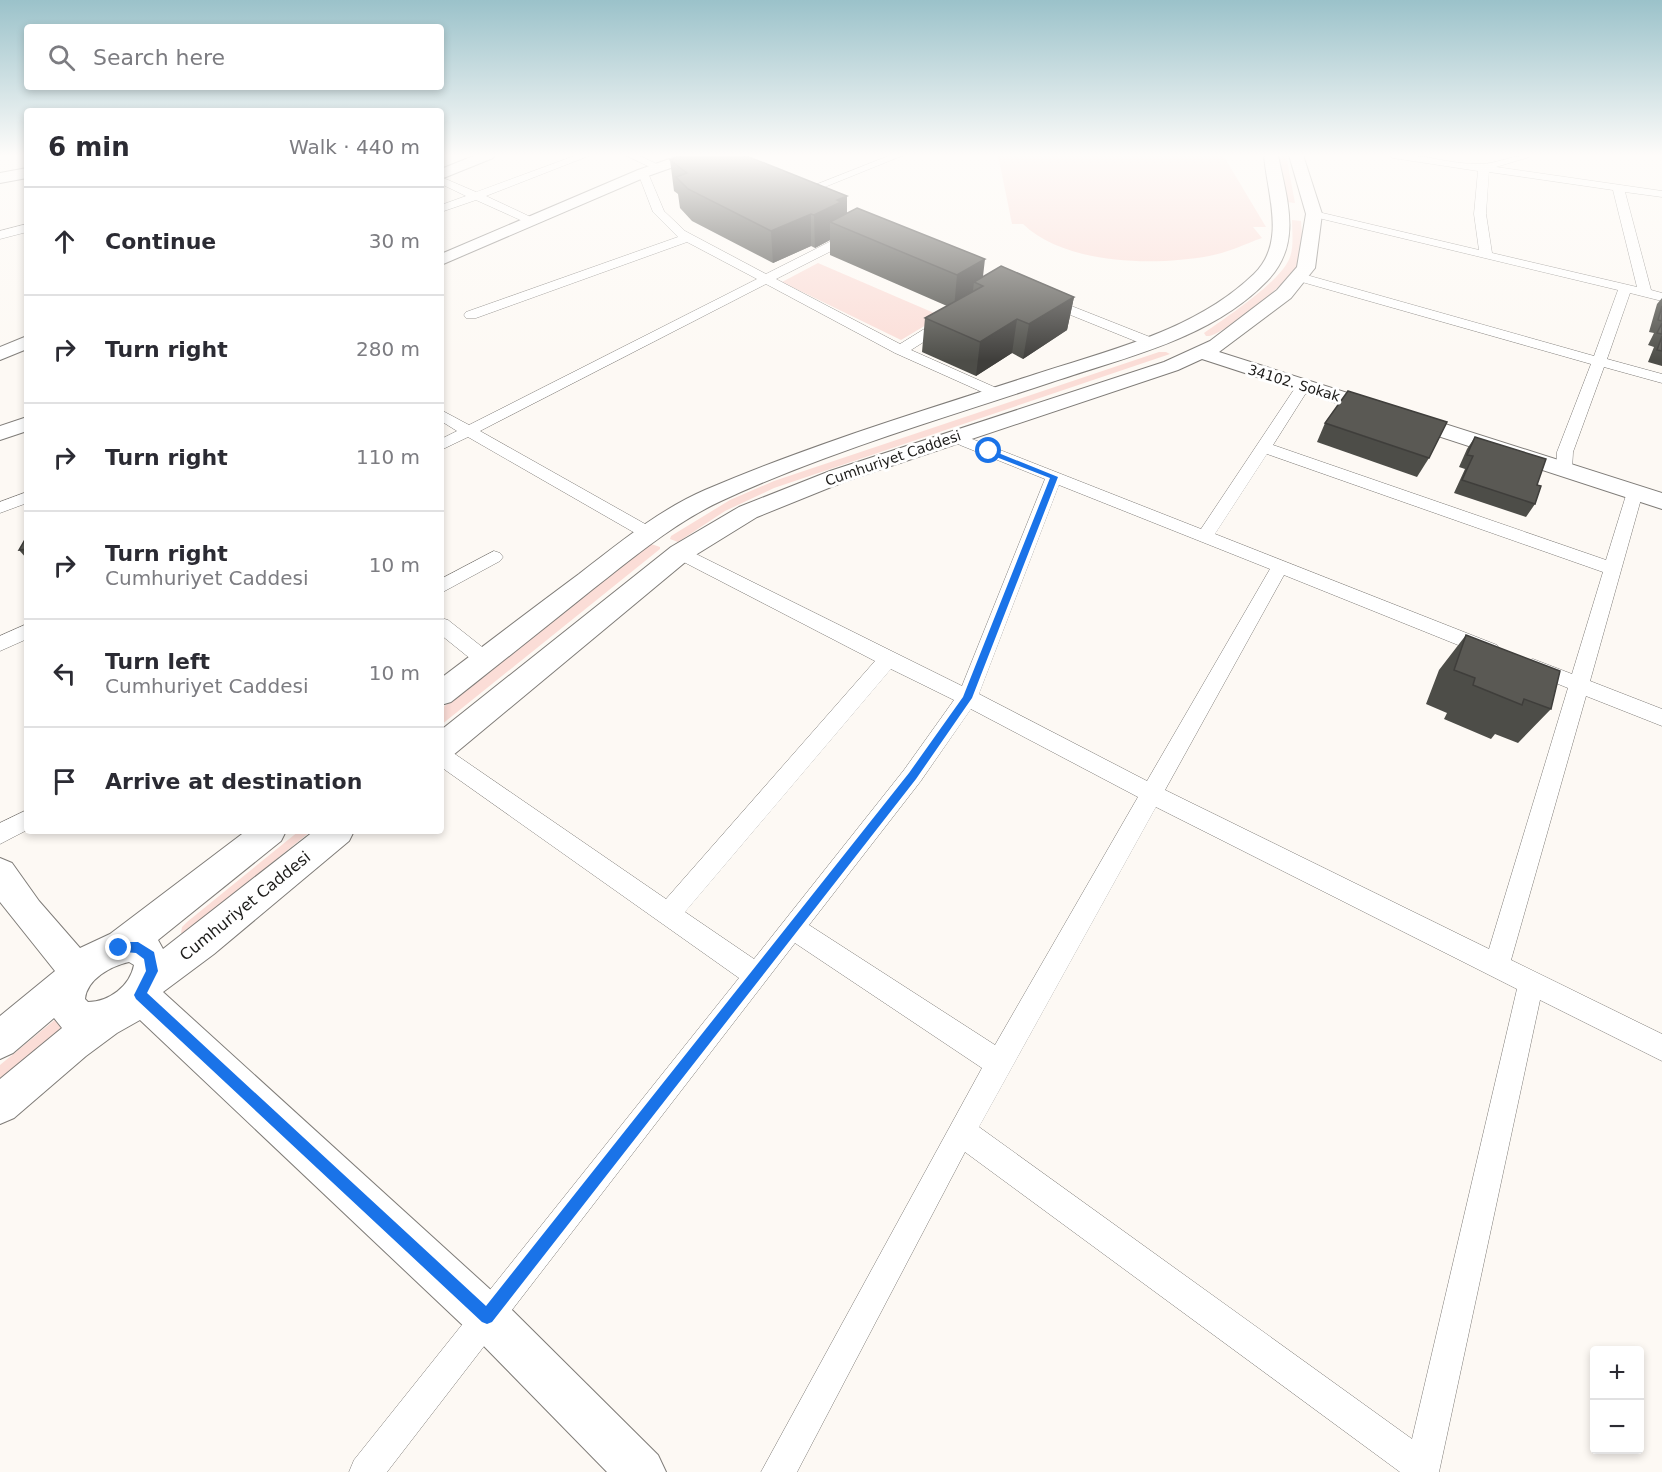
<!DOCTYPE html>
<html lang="en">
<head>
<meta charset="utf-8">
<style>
	body { margin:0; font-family:"DejaVu Sans",sans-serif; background:#f2f2f3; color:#2b2b33 }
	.controls { position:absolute; right:18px; bottom:18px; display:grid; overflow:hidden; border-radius:6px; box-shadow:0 3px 9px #0003 }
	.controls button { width:54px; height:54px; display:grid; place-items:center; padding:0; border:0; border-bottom:2px solid #e1e1e2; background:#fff; color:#2b2b33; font:30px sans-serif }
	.stop { position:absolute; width:18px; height:18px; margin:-14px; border:4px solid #1a73e8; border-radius:50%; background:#fff }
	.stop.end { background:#1a73e8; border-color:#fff; box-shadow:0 2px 6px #0008 }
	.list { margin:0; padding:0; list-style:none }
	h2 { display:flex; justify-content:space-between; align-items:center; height:78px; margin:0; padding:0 24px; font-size:26px }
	h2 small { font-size:20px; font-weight:400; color:#7c7c81 }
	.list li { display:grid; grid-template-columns:39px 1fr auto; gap:18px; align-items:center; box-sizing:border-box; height:108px; padding:0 24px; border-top:2px solid #e1e1e2 }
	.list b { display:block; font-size:22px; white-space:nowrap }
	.list p { margin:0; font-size:20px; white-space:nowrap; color:#7c7c81 }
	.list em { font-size:20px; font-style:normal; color:#7c7c81 }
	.icon { flex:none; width:33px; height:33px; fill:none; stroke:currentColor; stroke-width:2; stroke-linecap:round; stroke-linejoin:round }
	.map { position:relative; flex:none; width:1662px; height:1472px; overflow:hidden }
	.search { position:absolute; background:#fff; box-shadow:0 3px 9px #0003; left:24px; top:24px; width:420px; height:66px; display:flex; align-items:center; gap:15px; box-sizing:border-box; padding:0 21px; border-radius:6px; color:#7c7c81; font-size:22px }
	.panel { position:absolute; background:#fff; box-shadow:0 3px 9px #0003; left:24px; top:108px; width:420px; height:726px; border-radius:6px }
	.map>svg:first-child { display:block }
</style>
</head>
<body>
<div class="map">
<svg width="1662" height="1472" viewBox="0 0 1662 1472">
	<rect width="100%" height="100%" fill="#fdf9f4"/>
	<g fill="#fbddd7">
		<path d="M998 155H1223L1266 227H1253L1262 238C1245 244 1227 253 1209 256 1154 266 1066 265 1023 224H1012Z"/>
		<polygon points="1277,155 1286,155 1295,203 1286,202"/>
		<path d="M1292 220 1301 221C1302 235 1304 250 1299 263 1294 278 1220 339 1206 336L1204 333C1224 319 1283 280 1290 257 1294 246 1292 232 1292 220Z"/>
		<polygon points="818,263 941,316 901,340 782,282"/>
		<polygon points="1159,352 1166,352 1170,354 774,488 725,511 678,542 670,539 671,536 730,500 774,481"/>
		<polygon points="651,544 660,547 660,549 441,725 441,709 639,549"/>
		<polygon points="299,831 311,831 186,933 181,933 182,927 187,922"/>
		<polygon points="57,1018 63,1029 0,1079 0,1065"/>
	</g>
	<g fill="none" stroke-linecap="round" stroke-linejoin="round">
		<defs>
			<g id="street">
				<polygon points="577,155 591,155 486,196 535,219 535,223 527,223 476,200 441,212 441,205 466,196 441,184 441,177 476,192"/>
				<polygon points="625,155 638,155 663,167 658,170 654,169"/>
				<polygon points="891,155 904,155 800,197 796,198 790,195"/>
				<path d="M1388 155C1419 152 1450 165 1480 164 1497 164 1512 155 1530 155L1529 157 1496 167 1662 191V197L1625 192 1651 290 1662 293V301L1630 293 1607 359 1662 374V383L1604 367 1573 452 1572 470 1570 473 1564 475 1556 470 1557 452 1591 364 1295 280 1293 277 1295 274H1303L1594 356 1618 290 1310 216V212L1314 211 1479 250 1474 214 1478 171 1393 158ZM1489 172 1613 190 1637 287 1492 253 1486 214Z"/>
				<polygon points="643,170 648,173 664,211 685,231 766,274 851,231 859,231 859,237 776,279 900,344 942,318 952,318 954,321 952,324 911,350 1001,390 1003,393 996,397 991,396 895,353 766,284 480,431 654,529 657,533 654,537 642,537 468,437 441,450 441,439 457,431 441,421 441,410 469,425 757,279 687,242 476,318 466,318 464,315 466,312 678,237 653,212 638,173"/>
				<polygon points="27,224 27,232 0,239 0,231"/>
				<polygon points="1046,296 1155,339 1157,342 1155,345 1145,345 1041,303 1039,300 1041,297"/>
				<path d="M1304 381 1311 385 1273 445 1606 560 1627 492 1629 488H1641L1643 492 1590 681 1662 709V726L1586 696 1511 960 1662 1034V1061L1540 1000 1439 1472H1400L965 1152 797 1472H761L982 1068 795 943 387 1472H349L354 1460 739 978 441 767V747L449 750 666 899 875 661 674 557 671 553 674 549H686L962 686 1045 479 960 445 948 436 950 433H962L972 439 1201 529 1299 382ZM1267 454 1603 572 1572 674 1533 659 1526 661 1523 666 1526 671 1568 688 1489 949 1165 790 1284 575 1483 655 1490 657 1497 655 1500 650 1497 645 1215 534ZM1059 485 1270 569 1147 781 979 694ZM891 669 954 700 904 770 754 959 685 912ZM971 709 1138 797 995 1045 809 925 920 782ZM1156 807 1517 989 1412 1439 979 1127Z"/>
				<polygon points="27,492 27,503 0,513 0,502"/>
				<polygon points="494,551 500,553 503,557 500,561 441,593 441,579"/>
				<polygon points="441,618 448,620 491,654 494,659 491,664 484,666 477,664 441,635"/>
				<polygon points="27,624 27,639 0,651 0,636"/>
				<polygon points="27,810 27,830 0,844 0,823"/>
			</g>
			<g id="secondary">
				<polygon points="476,155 495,155 493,158 441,179 441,169"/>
				<polygon points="681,155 701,155 699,158 648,176 441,265 441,254 638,170"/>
				<path d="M1264 155H1278C1287 200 1303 244 1267 281 1211 339 1126 357 1052 382 941 419 827 452 721 501 674 523 634 557 593 589 546 627 499 664 451 702L441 705V678C487 643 533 608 579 574 619 543 659 510 705 490 810 445 919 412 1027 377 1104 351 1193 333 1254 274 1287 242 1267 194 1264 155Z"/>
				<polygon points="1289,155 1303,155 1322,214 1315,268 1291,298 1219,352 1662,493 1662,509 1202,359 1178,370 846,481 757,517 689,559 452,756 441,759 441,730 671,547 739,507 830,471 1164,362 1210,341 1277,290 1297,267 1306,214"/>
				<polygon points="27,168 27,178 0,183 0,173"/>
				<polygon points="27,336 27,349 0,360 0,347"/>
				<polygon points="27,417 27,431 0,440 0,426"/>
				<path d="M246 831H286L281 841 158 940 163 949 314 831H354L349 841 214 954 163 992 503 1301 658 1455 666 1472H607L471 1333 140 1020 117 1033 86 1056 14 1118 0 1124V1079L62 1028 54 1018 13 1053 0 1059V1016L55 971 0 902V858L12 863 39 901 80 948 110 934ZM129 962 134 965C130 986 109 1002 88 1002L85 999C87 979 111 966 129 962Z"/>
			</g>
		</defs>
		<use href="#street" stroke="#7f7c78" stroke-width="1"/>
		<use href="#secondary" stroke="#7f7c78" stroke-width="2"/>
		<use href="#street" fill="#fff" fill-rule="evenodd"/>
		<use href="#secondary" fill="#fff" fill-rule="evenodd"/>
	</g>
	<g fill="#4d4d48">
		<polygon points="670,160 847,196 847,213 983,277 1074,297 1067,330 1023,359 1012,353 976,376 922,352 925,318 947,306 830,255 830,240 815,248 811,246 773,263 692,221 680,208 678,194 674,191"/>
		<polygon points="1662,298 1662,366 1648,362 1654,347 1648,345 1654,333 1649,332 1657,304"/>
		<polygon points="1325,423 1429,458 1417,477 1317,442"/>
		<polygon points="1475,437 1537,485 1535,504 1526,517 1454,493 1465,469 1459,467 1467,449"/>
		<polygon points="27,536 27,559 19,550"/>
		<polygon points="1466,635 1551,709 1518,743 1495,734 1491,739 1444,719 1447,713 1426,704 1439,670"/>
	</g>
	<g fill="#3f3e3b">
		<polygon points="847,196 847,228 830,222 830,240 815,248 814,215 837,200"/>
		<polygon points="811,214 811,246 773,263 771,231"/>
		<polygon points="985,259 982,285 974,282 972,298 954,309 957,275"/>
		<polygon points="1074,297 1067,330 1023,359 1029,324"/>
		<polygon points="1017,319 1012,353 976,376 980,342"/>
	</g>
	<g fill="#5a5954" stroke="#3f3e3b" stroke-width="1.5">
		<polygon points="681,155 744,155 847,196 837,200 841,202 814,215 811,214 771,231 688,189 676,177 687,173 670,160"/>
		<polygon points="857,208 985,259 957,275 830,222"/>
		<polygon points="1001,266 1074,297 1029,324 1017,319 980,342 925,318 983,286 974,282"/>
		<polygon points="1662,306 1662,321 1658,320"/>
		<polygon points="1662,323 1662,334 1657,333"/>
		<polygon points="1662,336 1662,351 1657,350"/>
		<polygon points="1348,391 1447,422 1429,458 1325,423"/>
		<polygon points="1475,437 1546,459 1537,485 1541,486 1535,504 1462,480 1473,456 1467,455"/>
		<polygon points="27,536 27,549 19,550"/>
		<polygon points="1466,635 1560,671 1551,709 1524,699 1522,705 1473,685 1475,678 1454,670"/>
	</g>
	<linearGradient id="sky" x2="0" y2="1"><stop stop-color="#9bc2ca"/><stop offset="0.43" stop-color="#fefcfa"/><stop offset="1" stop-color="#fefcfa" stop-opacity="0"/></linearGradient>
	<rect width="1662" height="361" fill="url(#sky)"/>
	<polygon fill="#1a73e8" points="986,450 991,450 1058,477 972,698 916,779 492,1322 487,1324 482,1322 136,999 134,995 146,971 144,959 136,953 115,951 113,948 119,942 138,942 154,952 158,971 147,993 486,1306 909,773 963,697 1050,478 986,453"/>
	<g text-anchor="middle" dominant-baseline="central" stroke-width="6" stroke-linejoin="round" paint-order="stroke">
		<g font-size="14" fill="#1c1b19" stroke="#fff">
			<text transform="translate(1294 383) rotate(17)">34102. Sokak</text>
			<text transform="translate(893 458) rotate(-19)">Cumhuriyet Caddesi</text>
		</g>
		<g font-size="16" fill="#1c1b19" stroke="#fff">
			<text transform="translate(245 906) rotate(-39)">Cumhuriyet Caddesi</text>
		</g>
	</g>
</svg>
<div class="controls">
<button>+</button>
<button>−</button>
</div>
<div class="stop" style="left:989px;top:451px"></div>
<div class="stop end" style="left:119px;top:948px"></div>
<div class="search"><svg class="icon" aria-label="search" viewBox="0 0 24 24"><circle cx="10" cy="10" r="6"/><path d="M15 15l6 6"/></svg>Search here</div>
<section class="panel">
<h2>6 min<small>Walk · 440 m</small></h2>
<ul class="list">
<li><svg class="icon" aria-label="ahead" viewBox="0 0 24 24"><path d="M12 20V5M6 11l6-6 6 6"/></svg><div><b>Continue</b></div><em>30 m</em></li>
<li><svg class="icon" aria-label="right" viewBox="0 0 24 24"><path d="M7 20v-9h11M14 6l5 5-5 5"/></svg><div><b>Turn right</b></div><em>280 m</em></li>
<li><svg class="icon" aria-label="right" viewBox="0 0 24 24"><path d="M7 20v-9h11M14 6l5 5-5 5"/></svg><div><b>Turn right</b></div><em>110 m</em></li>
<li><svg class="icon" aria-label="right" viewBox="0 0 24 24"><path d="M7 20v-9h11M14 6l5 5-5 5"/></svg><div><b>Turn right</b><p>Cumhuriyet Caddesi</p></div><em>10 m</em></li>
<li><svg class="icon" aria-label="left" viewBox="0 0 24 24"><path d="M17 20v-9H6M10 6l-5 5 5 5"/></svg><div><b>Turn left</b><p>Cumhuriyet Caddesi</p></div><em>10 m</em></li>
<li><svg class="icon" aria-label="arrive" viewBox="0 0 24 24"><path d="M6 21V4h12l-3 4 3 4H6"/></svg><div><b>Arrive at destination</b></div></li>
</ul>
</section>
</div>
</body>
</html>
